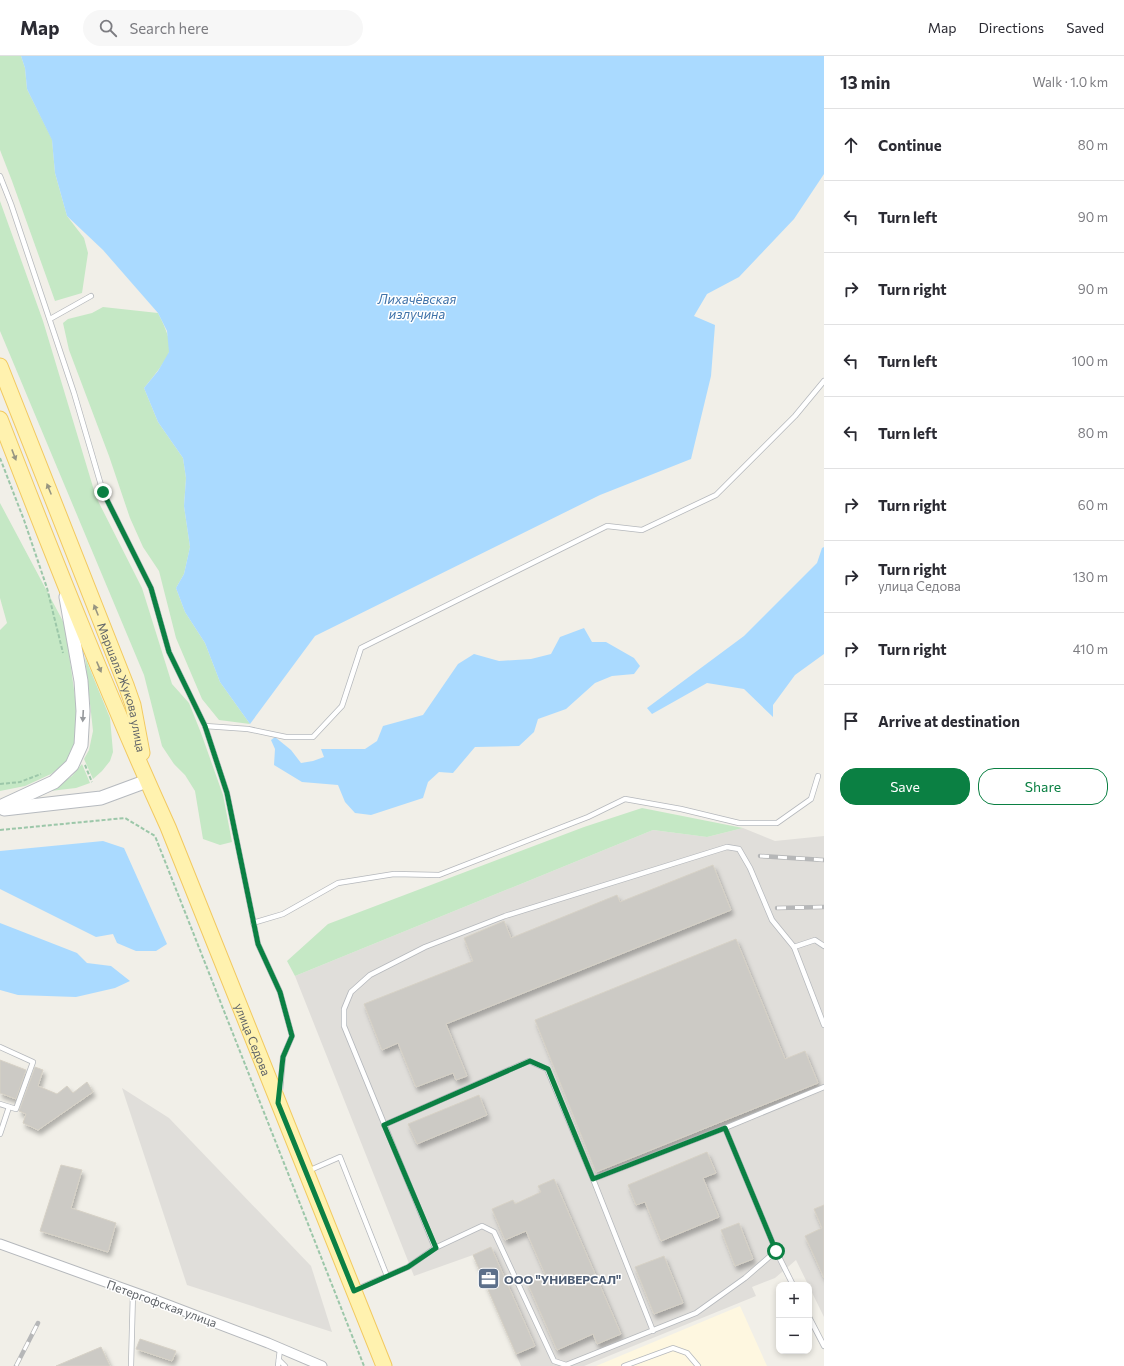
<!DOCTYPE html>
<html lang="en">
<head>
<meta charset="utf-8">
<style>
	body { margin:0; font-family:Commissioner,sans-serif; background:#f7f7f7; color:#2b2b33 }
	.controls { position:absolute; right:12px; bottom:12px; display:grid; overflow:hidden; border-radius:8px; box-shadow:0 2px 6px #0003 }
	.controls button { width:36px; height:36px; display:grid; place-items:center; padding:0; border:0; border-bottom:1px solid #e1e1e2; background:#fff; color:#2b2b33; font:20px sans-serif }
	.stop { position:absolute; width:12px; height:12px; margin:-9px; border:3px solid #0b8043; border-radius:50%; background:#fff }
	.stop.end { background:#0b8043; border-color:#fff; box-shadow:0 1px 4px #0008 }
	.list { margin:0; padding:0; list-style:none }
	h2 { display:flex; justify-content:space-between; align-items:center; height:52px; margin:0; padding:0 16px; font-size:17px }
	h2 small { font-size:13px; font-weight:400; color:#7c7c81 }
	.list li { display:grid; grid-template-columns:26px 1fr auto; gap:12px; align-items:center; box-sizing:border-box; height:72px; padding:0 16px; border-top:1px solid #e1e1e2 }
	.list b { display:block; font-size:15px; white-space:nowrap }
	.list p { margin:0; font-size:13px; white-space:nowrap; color:#7c7c81 }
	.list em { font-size:13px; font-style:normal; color:#7c7c81 }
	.actions { display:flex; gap:8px; padding:12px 16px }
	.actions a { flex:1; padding:9px 0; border:1px solid #0b8043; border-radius:16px; text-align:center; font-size:14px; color:#0b8043 }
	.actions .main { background:#0b8043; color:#fff }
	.icon { flex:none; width:22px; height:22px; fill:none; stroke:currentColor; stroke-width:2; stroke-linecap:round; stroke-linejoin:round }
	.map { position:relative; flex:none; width:824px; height:1310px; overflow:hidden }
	header { display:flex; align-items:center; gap:24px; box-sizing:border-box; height:56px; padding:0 20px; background:#fff; border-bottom:1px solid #e1e1e2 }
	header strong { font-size:19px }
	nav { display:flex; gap:22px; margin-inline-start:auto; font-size:14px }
	.search { width:280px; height:36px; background:#f7f7f7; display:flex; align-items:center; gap:10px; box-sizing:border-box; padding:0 14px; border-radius:22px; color:#7c7c81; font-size:15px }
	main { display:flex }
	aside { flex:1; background:#fff }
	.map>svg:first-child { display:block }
</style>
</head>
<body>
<header>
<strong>Map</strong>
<div class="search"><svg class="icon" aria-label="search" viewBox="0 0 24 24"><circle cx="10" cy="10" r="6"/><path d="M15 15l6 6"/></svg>Search here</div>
<nav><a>Map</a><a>Directions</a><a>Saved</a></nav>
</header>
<main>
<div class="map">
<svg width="824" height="1310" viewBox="0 0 824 1310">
	<defs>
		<filter id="shadow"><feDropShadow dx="2.5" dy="4.5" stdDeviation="2" flood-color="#0004"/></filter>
	</defs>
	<rect width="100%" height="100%" fill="#f1efe8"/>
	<polygon fill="#fef7e0" points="740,1250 767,1310 596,1310"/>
	<g fill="#e0deda">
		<polygon points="743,772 775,785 824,780 824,1261 796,1204 775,1222 752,1231 756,1240 584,1310 521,1310 473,1199 414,1220 295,920 653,774 707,781"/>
		<polygon points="122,1032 169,1062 311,1210 332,1276 187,1229"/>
	</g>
	<g fill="#c5e8c5">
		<polygon points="0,0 21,0 25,12 27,33 52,83 55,117 67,160 84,182 88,197 82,237 55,245 12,125 0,94"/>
		<polygon points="0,145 43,265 96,441 142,532 172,628 189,647 201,677 223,739 232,786 220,789 203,783 195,735 185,719 174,708 162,690 144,619 0,275"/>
		<path d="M103 251 158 257C163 267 172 284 169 296 167 304 150 325 144 332L158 366 183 402 186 422 184 450 190 491 184 518 176 532 185 556 205 587 220 626 250 668 219 664 202 643 176 582 159 515 143 491 130 462 109 400 69 294 63 267 68 263 92 257Z"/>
		<polygon points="0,447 65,569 80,677 68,705 51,718 25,730 0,735 0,574 7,567 0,542"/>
		<polygon points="85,601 110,662 113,696 110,705 102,715 93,723 84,703 89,694 93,675"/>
		<polygon points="82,708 90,727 76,732 50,735 72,720"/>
		<polygon points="642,752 743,772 707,781 653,774 295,920 287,905 328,868 584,771"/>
	</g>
	<g fill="#aadaff">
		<polygon points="21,0 824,0 824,118 794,163 739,221 707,238 694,260 715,269 711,320 691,403 600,439 315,580 250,668 220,626 205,587 185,556 176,532 184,518 190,491 184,450 186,422 183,402 158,366 144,332 158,315 169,296 167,275 158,257 130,225 103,194 67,160 55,117 52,84 27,33 25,12"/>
		<polygon points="824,491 824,598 795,619 773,649 773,661 744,633 707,627 652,658 647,652 744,580 817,507 822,492"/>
		<polygon points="584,572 592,586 606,586 634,602 640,610 634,618 612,620 595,627 566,653 538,663 534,676 519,690 475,691 453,717 439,716 428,726 423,742 371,759 355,757 345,746 338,729 302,726 274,709 275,693 271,684 275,681 291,694 301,707 313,705 324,701 321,693 365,693 377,685 383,670 423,659 458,608 474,598 499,605 531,603 551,598 560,581"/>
		<polygon points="103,785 124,792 167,888 156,895 136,895 117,887 113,878 96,881 0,833 0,795"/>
		<polygon points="0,867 77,897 87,907 111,910 130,925 115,932 76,941 18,939 0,934"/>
	</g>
	<g fill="#cccac5" stroke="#d6d1c6" filter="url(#shadow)">
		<polygon points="713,809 731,854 446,968 467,1020 456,1024 453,1017 416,1031 398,987 382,994 364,948 473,905 464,882 504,865 511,882 617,839 620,846"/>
		<polygon points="736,883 785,1003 805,995 818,1027 596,1116 535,964"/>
		<polygon points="0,1004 26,1014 16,1043 0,1037"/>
		<polygon points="35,1011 43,1014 38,1030 57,1038 67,1030 73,1037 87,1026 93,1036 38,1074 23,1067 26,1058 19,1055"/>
		<polygon points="479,1039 487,1059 417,1088 408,1068"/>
		<polygon points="707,1096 716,1117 703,1122 719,1161 661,1185 645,1146 636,1149 628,1129"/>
		<polygon points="61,1109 82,1114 71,1152 116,1167 108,1196 40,1175"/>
		<polygon points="554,1123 621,1278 597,1288 593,1278 557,1294 527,1226 545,1218 526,1175 505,1184 492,1153 513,1144 515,1148 541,1136 538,1130"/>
		<polygon points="824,1149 824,1222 805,1180 822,1172 814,1153"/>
		<polygon points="739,1167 753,1203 735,1210 721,1174"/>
		<polygon points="491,1191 535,1290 516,1298 473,1199"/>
		<polygon points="664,1200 683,1247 654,1258 635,1211"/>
		<polygon points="140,1283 176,1295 172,1305 136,1293"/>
		<polygon points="101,1291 110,1310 56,1310"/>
	</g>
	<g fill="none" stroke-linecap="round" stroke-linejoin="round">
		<defs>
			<g id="service">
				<polyline points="0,120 11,148 74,337 103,436 151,532 169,596 205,670 227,737 258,888 280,936 292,980 283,1001 280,1035"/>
				<polyline points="50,263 91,240"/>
				<polyline points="205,670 248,673 286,681 313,681 342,650 361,592 607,470 642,474 716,439 795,360 824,325"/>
				<polyline points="253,867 283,858 338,827 394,818 439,819 588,761 625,743 681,753 739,767 777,767 811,743 818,720"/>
				<polyline points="794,891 815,884 824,890"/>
				<polyline points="0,991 33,1006 16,1053 0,1048"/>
				<polyline points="384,1069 529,1005 547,1013 593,1123"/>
				<polyline points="0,1078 9,1051"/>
				<polyline points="308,1115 340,1101 387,1220"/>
				<polyline points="435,1192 344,970 344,953 351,936 370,919 425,891 505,860 727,791 739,793 750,812 772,864 794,891 824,969"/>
				<polyline points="793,1229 776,1195 725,1072 824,1031"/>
				<polyline points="355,1234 408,1211 435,1192 482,1170 494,1176 554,1305 566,1309 696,1257 745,1222 776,1195"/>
				<polyline points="809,1261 824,1290"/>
				<polyline points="653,1275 593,1123 725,1072"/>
				<polyline points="279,1304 285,1310"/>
				<polyline points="131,1310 133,1236"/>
				<polyline points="278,1310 280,1293"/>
				<polyline points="624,1310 673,1292 687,1297 698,1310"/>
			</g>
			<polyline id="minor" points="0,1188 150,1242 268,1287 322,1310"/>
			<g id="secondary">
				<polyline points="0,751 54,726 72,709 81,689 83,655 81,625 66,541"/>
				<polyline points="4,753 101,742 147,725"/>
			</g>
			<g id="primary">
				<path id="s1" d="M0 310 126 629 133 649 142 697"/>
				<path id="s2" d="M0 363C53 500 107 637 168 771L384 1310"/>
			</g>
		</defs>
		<use href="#service" stroke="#b5b8bc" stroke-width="6"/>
		<use href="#minor" stroke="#b5b8bc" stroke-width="11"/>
		<use href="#secondary" stroke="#b6babf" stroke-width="15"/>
		<use href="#primary" stroke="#f2c960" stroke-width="17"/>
		<g stroke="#9cc7a9" stroke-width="2" stroke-dasharray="4 2" stroke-linecap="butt">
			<polyline points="0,402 24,464 47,532 63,597"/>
			<polyline points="85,709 92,726"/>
			<polyline points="0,728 20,726 41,718"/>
			<polyline points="0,774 125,762 155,780 364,1310"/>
		</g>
		<use href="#service" stroke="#fff" stroke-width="4.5"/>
		<use href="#minor" stroke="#fff" stroke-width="9"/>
		<use href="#secondary" stroke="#fff" stroke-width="13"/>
		<use href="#primary" stroke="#fff2af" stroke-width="15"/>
		<defs>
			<g id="rail">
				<polyline points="760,800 824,804"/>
				<polyline points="777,852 824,851"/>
				<polyline points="16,1310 38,1267"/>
			</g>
		</defs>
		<use href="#rail" stroke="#b6b7b8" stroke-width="4.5"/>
		<use href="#rail" stroke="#fff" stroke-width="3" stroke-dasharray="9" stroke-linecap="butt"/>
	</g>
	<defs><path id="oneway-solid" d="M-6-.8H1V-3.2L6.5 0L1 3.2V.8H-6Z"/></defs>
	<g fill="#979581">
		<use href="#oneway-solid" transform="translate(14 399) rotate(69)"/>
		<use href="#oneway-solid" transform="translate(49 433) rotate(-112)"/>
		<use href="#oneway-solid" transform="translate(96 554) rotate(-112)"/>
		<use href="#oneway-solid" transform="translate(99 611) rotate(67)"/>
	</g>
	<use fill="#979a9d" href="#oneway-solid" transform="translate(83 660) rotate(93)"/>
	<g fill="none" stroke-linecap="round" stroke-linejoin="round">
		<polyline stroke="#0b8043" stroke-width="5" points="103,436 151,532 169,596 205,670 227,737 258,888 280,936 292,980 283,1001 278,1047 354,1235 408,1211 436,1192 384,1069 530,1005 548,1013 593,1123 725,1072 776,1195"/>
	</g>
	<defs>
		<symbol id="office-square" viewBox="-11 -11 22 22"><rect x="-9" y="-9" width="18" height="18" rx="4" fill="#5c6f8a" stroke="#fff"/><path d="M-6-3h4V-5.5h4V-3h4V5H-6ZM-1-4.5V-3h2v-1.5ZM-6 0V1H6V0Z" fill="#fff"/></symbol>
	</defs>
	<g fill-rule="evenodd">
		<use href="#office-square" x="476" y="1210" width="25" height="25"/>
	</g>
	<g text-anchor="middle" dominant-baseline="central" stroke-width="3" stroke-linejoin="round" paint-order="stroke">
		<g font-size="12" fill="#5f6368" stroke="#fff">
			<text stroke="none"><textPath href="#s1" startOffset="344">Маршала Жукова улица</textPath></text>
			<text stroke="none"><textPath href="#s2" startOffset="670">улица Седова</textPath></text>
			<text transform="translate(162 1247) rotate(20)">Петергофская улица</text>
		</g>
		<g font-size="12" font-weight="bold" fill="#4e5e75" stroke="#fff" text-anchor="start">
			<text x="504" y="1223">ООО "УНИВЕРСАЛ"</text>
		</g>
		<g font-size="13" font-style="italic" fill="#4174aa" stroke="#fff">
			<text x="417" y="243">Лихачёвская<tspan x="417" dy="15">излучина</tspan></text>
		</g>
	</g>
</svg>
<div class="controls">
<button>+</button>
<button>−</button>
</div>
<div class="stop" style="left:776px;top:1195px"></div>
<div class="stop end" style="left:103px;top:436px"></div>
</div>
<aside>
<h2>13 min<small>Walk · 1.0 km</small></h2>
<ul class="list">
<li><svg class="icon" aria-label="ahead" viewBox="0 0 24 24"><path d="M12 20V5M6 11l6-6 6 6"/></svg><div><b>Continue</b></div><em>80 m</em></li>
<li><svg class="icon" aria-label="left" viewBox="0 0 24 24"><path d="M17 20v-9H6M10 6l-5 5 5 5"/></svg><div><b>Turn left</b></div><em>90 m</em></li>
<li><svg class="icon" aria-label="right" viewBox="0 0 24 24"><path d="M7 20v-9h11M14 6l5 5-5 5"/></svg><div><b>Turn right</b></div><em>90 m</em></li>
<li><svg class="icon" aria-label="left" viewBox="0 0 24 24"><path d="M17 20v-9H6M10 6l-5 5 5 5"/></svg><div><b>Turn left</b></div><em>100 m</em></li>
<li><svg class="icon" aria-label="left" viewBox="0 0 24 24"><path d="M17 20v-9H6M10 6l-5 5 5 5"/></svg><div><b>Turn left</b></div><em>80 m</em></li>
<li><svg class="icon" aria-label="right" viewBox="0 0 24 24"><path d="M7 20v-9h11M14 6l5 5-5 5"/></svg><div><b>Turn right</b></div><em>60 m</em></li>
<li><svg class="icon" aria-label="right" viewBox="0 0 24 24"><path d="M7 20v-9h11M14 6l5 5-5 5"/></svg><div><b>Turn right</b><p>улица Седова</p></div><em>130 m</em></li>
<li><svg class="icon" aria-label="right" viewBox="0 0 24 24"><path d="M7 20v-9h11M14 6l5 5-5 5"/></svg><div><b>Turn right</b></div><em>410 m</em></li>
<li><svg class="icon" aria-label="arrive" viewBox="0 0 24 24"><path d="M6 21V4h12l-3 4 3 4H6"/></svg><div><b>Arrive at destination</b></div></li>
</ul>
<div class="actions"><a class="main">Save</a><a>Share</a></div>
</aside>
</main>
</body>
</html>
